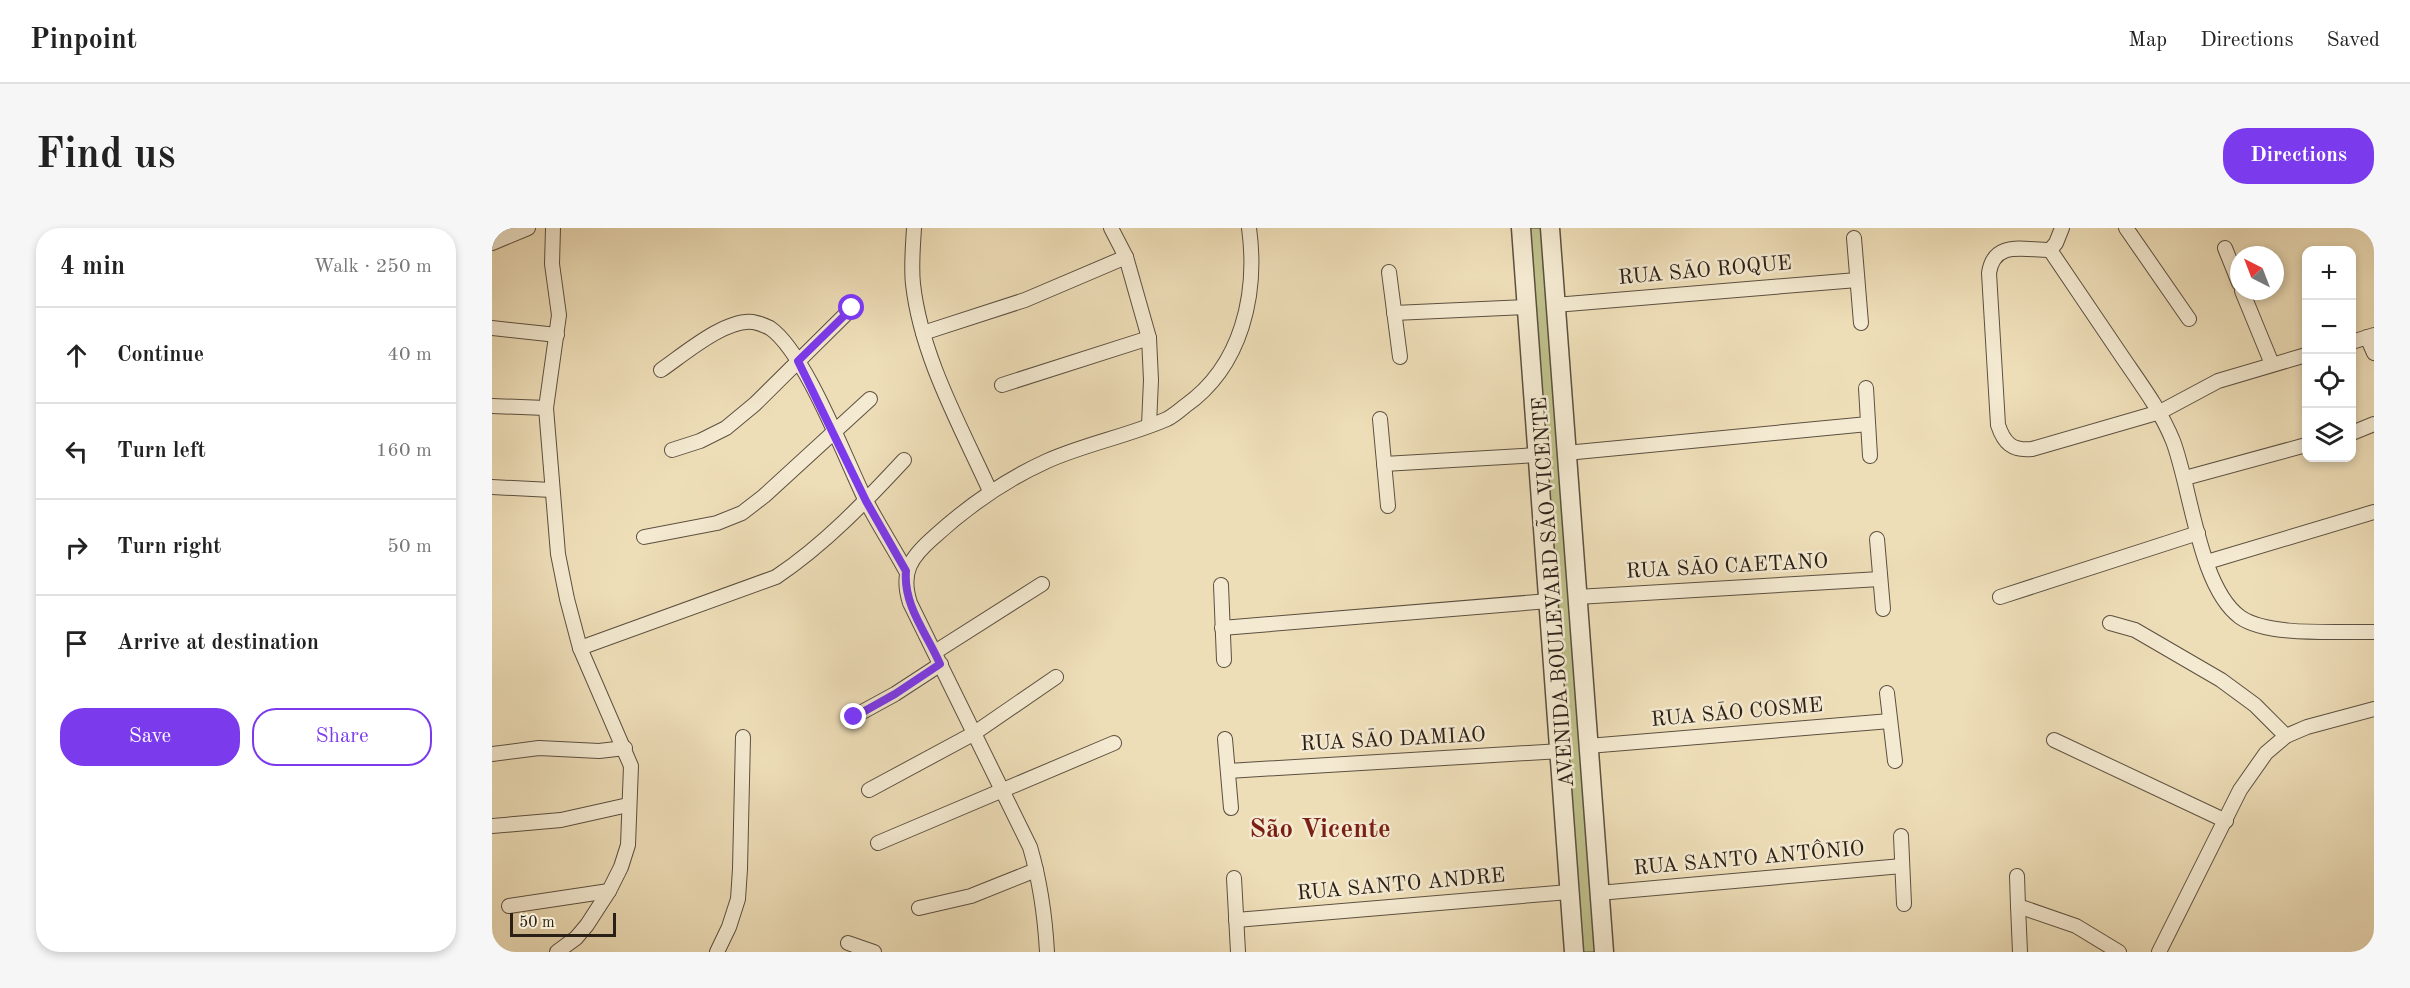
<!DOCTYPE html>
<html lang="en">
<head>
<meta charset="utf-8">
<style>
	body { margin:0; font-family:"Old Standard TT",serif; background:#f6f6f6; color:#222 }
	.controls { position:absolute; right:18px; top:18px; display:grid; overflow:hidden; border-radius:12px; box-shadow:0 3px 9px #0003 }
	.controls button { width:54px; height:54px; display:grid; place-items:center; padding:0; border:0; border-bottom:2px solid #e0e0e0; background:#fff; color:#222; font:30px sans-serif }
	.compass { position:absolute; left:1738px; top:18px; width:54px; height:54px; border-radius:50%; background:#fff; box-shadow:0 3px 9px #0003; rotate:318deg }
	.scale { position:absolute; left:18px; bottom:15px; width:106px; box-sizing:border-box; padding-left:6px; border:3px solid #2b2018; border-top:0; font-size:16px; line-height:21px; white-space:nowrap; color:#2b2018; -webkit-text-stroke:4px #f4ead1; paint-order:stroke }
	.stop { position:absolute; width:18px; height:18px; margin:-14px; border:4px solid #7c3aed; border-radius:50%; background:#fff }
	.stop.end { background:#7c3aed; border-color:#fff; box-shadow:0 2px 6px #0008 }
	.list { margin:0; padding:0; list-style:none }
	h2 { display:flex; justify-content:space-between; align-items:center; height:78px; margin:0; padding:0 24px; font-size:26px }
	h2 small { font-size:20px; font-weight:400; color:#767676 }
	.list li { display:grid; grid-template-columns:39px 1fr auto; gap:18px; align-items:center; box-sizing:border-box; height:96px; padding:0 24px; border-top:2px solid #e0e0e0 }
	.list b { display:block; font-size:22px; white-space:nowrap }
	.list em { font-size:20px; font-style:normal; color:#767676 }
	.actions { display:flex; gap:12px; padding:18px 24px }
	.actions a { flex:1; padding:14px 0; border:2px solid #7c3aed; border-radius:24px; text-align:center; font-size:21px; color:#7c3aed }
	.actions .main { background:#7c3aed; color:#fff }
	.icon { flex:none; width:33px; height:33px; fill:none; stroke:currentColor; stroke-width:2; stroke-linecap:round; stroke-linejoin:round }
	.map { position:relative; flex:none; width:1882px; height:724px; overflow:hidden; border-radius:24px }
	header { display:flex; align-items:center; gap:36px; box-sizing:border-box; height:84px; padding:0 30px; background:#fff; border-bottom:2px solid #e0e0e0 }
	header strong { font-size:28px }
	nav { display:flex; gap:33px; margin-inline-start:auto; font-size:21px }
	.intro { display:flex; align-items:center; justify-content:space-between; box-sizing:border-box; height:144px; padding:0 36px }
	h1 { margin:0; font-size:42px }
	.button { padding:15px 27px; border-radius:24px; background:#7c3aed; color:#fff; font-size:21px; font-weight:700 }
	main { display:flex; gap:36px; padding:0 36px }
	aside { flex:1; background:#fff; border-radius:24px; box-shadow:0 3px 9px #0003 }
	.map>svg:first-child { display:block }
</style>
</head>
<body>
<header>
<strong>Pinpoint</strong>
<nav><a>Map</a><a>Directions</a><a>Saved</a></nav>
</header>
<div class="intro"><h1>Find us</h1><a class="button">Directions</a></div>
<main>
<aside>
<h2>4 min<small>Walk · 250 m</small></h2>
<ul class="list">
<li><svg class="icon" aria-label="ahead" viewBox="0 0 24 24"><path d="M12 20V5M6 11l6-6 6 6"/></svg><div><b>Continue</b></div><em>40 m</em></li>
<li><svg class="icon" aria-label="left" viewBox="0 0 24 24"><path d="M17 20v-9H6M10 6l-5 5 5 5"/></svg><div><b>Turn left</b></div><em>160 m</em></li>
<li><svg class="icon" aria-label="right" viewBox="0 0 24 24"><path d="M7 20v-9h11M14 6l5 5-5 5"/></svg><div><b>Turn right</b></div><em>50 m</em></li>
<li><svg class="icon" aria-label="arrive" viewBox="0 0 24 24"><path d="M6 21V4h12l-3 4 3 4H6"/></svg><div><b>Arrive at destination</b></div></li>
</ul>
<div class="actions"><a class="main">Save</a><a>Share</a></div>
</aside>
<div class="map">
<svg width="1882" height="724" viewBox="0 0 1882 724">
	<rect width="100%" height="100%" fill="#eedeb8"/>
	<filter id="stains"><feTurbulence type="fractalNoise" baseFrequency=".00333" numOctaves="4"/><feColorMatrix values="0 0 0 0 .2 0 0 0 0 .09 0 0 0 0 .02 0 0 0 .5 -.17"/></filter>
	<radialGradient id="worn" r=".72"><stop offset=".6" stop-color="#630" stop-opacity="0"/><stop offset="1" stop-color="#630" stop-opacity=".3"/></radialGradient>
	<polygon fill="#bec08b" stroke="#747052" stroke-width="1.5" points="1032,0 1050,0 1110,724 1086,724"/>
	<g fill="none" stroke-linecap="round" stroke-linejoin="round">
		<defs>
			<g id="minor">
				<polyline points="61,0 60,36 67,87 54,180 66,326 75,371 88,420 139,538 136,617 129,639 117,663 95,697 84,710 65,724"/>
				<path d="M422 0C421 18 419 38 421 56 429 128 468 197 498 263"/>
				<polyline points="619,0 634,29"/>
				<polyline points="1634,0 1697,91"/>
				<polyline points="1362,10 1369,95"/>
				<polyline points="0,15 36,0"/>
				<polyline points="1733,20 1747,55"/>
				<path d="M1558 22C1531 22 1502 12 1497 45L1506 197C1512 215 1520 223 1540 221L1668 184 1726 153 1814 127"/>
				<path d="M1558 22C1582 57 1605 92 1629 127 1648 155 1668 181 1681 213 1699 260 1707 359 1748 389 1776 409 1847 403 1882 404"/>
				<polyline points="1558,22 1564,15 1570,0"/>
				<polyline points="897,44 908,129"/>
				<polyline points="1750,63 1780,136"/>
				<polyline points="1063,77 1365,52"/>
				<polyline points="902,85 1035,79"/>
				<polyline points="0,100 65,107"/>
				<polyline points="431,105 533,72 634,29 657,110 659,152 657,197"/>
				<polyline points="1875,109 1882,125"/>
				<polyline points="1860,114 1882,107"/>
				<path d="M169 142C191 127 234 90 261 94 266 95 274 98 278 100 313 124 353 230 373 271 386 296 401 319 414 343"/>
				<polyline points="510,157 657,110"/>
				<polyline points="1374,160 1378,228"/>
				<polyline points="0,178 54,180"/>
				<polyline points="888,191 896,278"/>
				<polyline points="1860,205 1882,196"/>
				<polyline points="180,222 208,213 234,200 263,176 360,80"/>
				<polyline points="1074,225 1376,196"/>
				<polyline points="892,236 1046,227"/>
				<polyline points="1693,250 1814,217"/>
				<polyline points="0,259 60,262"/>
				<polyline points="152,309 225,295 250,285 272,268 378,171"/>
				<polyline points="1385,311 1391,381"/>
				<polyline points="1715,334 1882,284"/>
				<polyline points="729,357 732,432"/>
				<polyline points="1085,369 1388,351"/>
				<polyline points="1508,369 1706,305"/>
				<polyline points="1618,395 1643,402 1729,452 1763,477 1794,508"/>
				<polyline points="730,400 1057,373"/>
				<path d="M88 420 284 349C332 317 373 274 412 232"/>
				<polyline points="443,424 550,356"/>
				<polyline points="1395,465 1403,533"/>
				<polyline points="361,489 403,466 449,436"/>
				<polyline points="733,511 739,580"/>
				<polyline points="1562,512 1734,593"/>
				<polyline points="1096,518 1398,493"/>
				<polyline points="0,526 47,520 107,523 133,520"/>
				<polyline points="736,543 1069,523"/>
				<polyline points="377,562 481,506 564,449"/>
				<polyline points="0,598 69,592 136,577"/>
				<polyline points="1409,608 1412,676"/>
				<polyline points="386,615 622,515"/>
				<polyline points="1525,648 1526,678 1584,698 1627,724"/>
				<polyline points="742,650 746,724"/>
				<polyline points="1107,665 1410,638"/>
				<polyline points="17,678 117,663"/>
				<polyline points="1526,678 1528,724"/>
				<polyline points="427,680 479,668 544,642"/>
				<polyline points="744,692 1077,664"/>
				<polyline points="356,715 382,724"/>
				<polyline points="225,724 237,699 246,671 248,641 251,509"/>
				<path d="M555 724C553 688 548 653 538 619L418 375C408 344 419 329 442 309 476 278 513 252 555 233 593 216 636 208 675 191 681 188 687 183 693 178 750 138 766 66 757 0"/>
				<polyline points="1667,724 1748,562 1774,525 1794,508 1815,499 1882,481"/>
			</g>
			<g id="tertiary">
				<polyline points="1029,0 1082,724"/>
				<polyline points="1058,0 1112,724"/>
			</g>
		</defs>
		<use href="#minor" stroke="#5c5040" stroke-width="16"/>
		<use href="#tertiary" stroke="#5c5040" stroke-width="21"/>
		<use href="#minor" stroke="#f4ead1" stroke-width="14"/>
		<use href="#tertiary" stroke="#f4ead1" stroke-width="18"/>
	</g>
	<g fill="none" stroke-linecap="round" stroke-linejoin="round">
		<path stroke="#7c3aed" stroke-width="8" d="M360 80 306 133 374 273 414 343C411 377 435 406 448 436L403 466 362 489"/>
	</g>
	<g text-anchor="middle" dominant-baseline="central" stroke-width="5" stroke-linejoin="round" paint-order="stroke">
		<g font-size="21" fill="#2b2018" stroke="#f4ead1">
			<text transform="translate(1213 43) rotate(-5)">RUA SĀO ROQUE</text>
			<text transform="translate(1235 339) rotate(-3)">RUA SĀO CAETANO</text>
			<text transform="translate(1062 364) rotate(-94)">AVENIDA BOULEVARD SÃO VICENTE</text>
			<text transform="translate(1245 485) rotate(-5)">RUA SĀO COSME</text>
			<text transform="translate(901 512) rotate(-3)">RUA SĀO DAMIAO</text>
			<text transform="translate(1257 631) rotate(-5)">RUA SANTO ANTÔNIO</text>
			<text transform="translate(909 657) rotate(-5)">RUA SANTO ANDRE</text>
		</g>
		<g font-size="27" font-weight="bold" fill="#7a1f14" stroke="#f4ead1">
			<text x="828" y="601">São Vicente</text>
		</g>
	</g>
	<rect width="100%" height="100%" filter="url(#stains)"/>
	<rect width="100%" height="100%" fill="url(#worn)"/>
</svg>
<div class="controls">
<button>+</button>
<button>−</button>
<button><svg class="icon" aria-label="locate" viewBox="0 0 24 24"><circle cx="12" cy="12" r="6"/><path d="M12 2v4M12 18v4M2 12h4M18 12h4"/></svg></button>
<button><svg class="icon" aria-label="layers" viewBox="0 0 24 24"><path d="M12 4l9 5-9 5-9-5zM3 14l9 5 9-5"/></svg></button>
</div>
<svg class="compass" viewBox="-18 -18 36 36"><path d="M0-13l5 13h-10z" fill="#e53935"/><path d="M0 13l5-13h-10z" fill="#767676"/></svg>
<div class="scale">50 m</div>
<div class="stop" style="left:360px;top:80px"></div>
<div class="stop end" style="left:362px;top:489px"></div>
</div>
</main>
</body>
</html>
